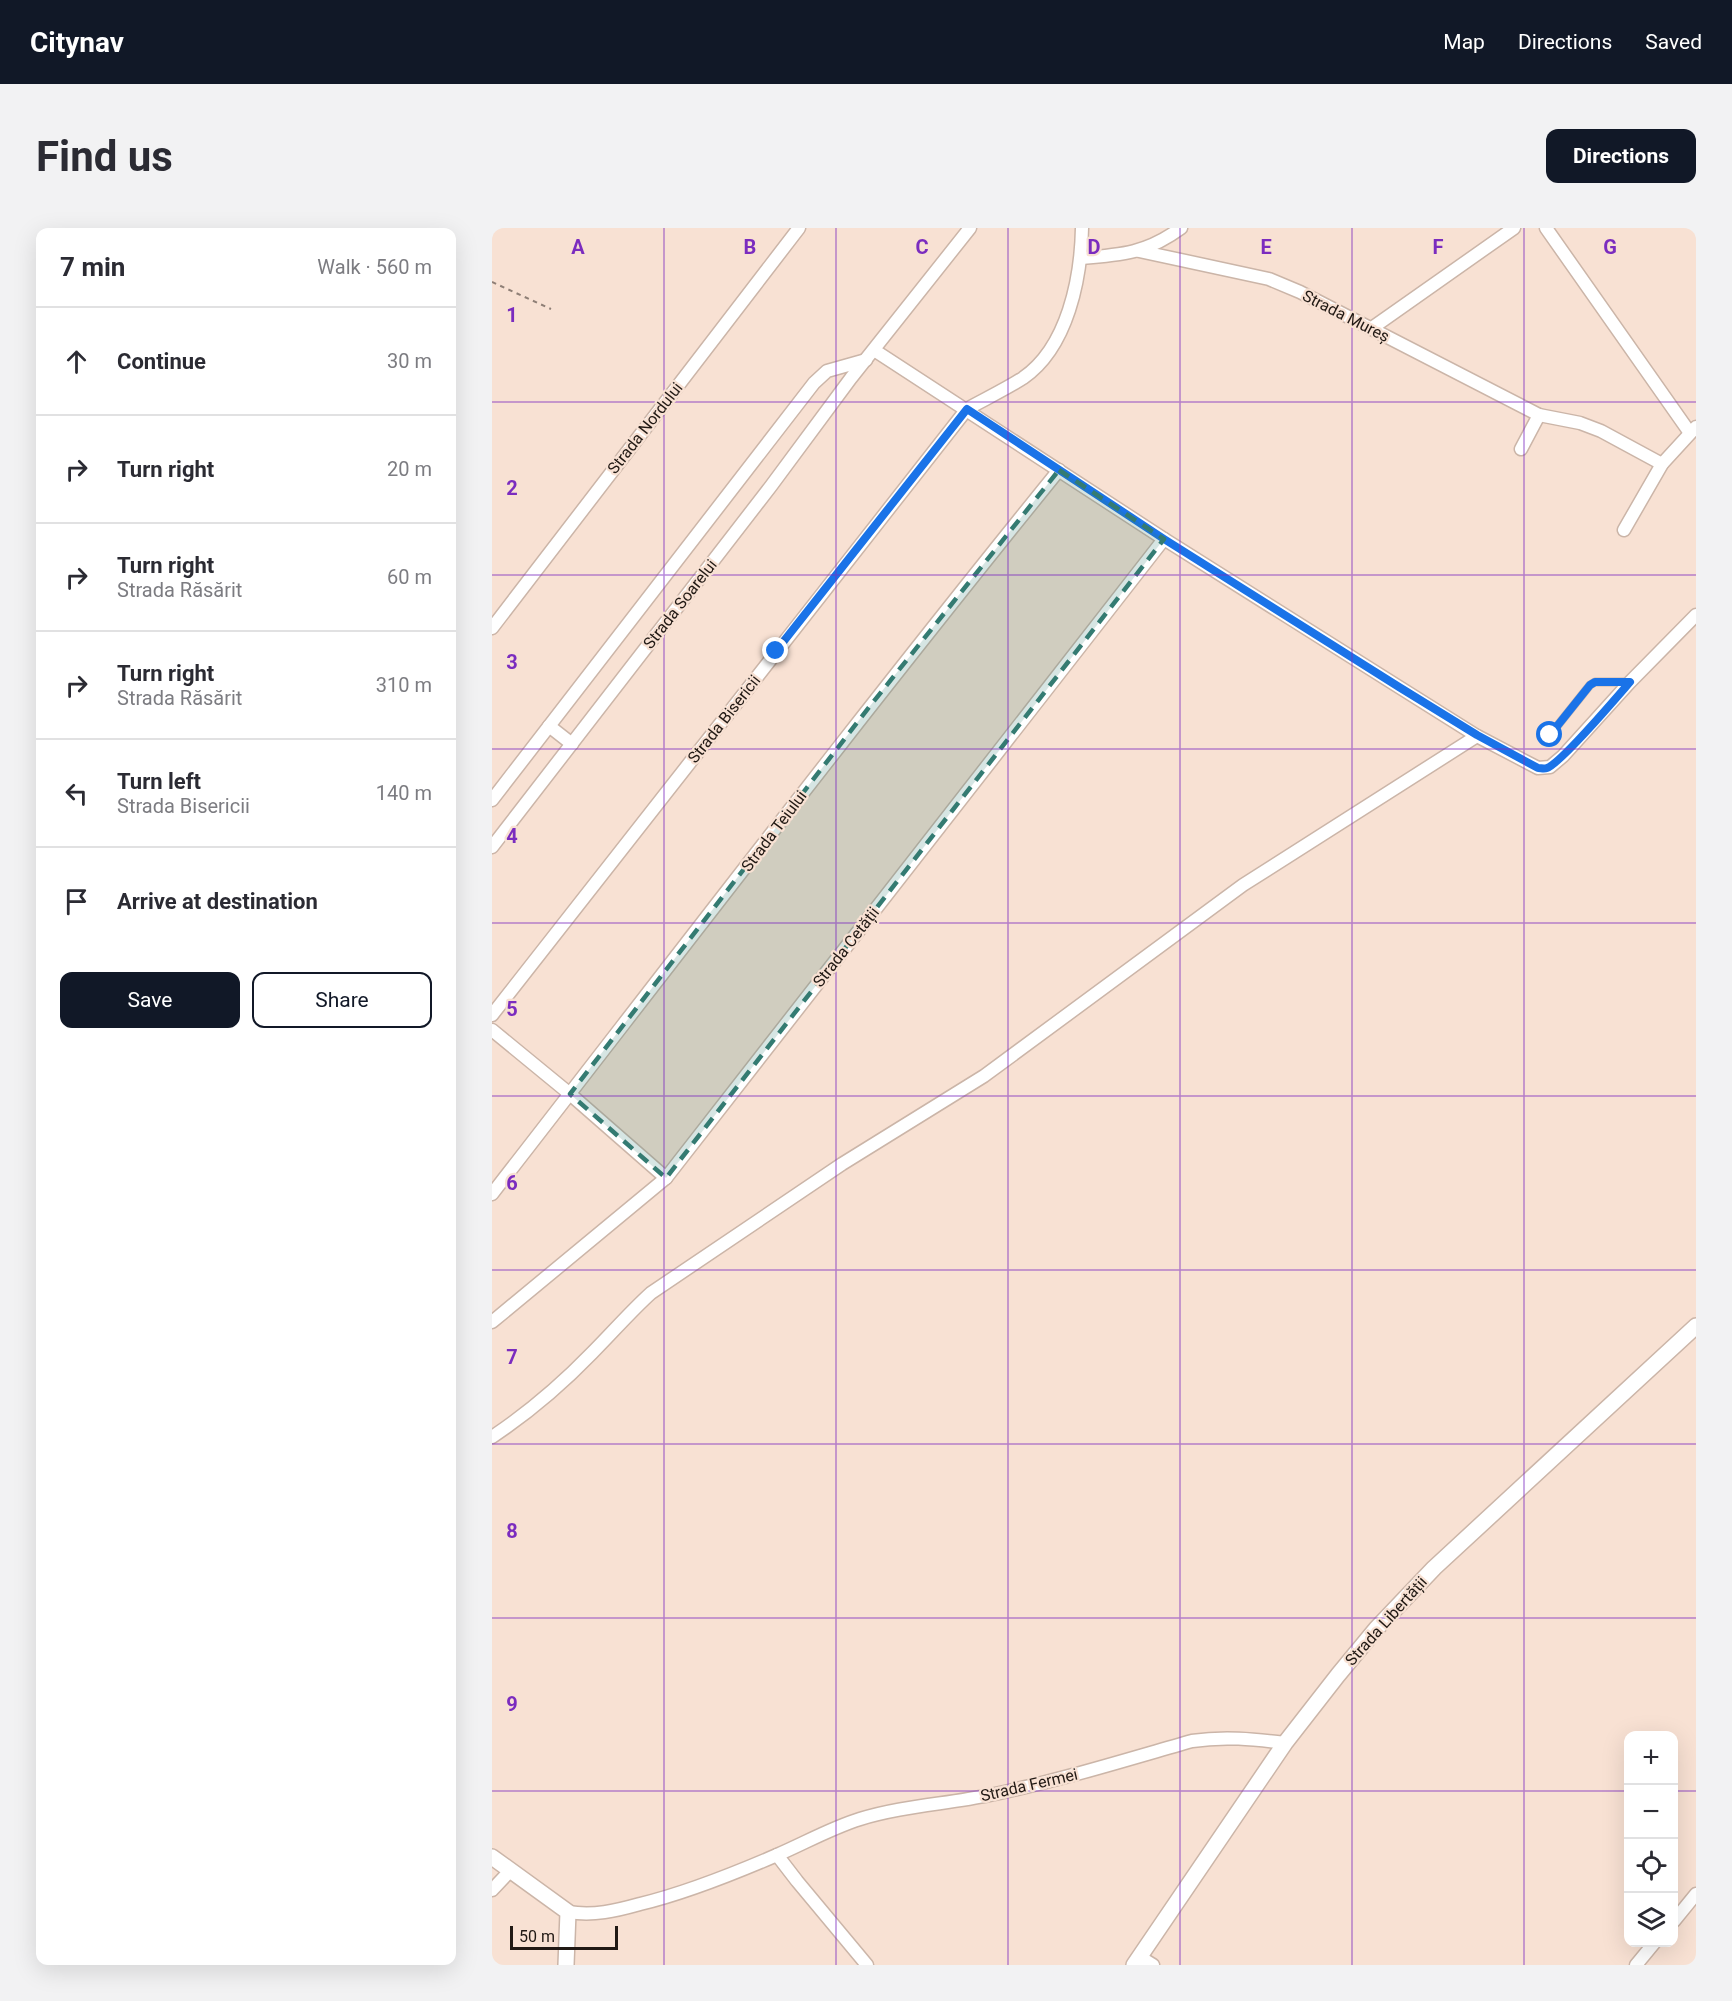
<!DOCTYPE html>
<html lang="en">
<head>
<meta charset="utf-8">
<style>
	body { margin:0; font-family:Roboto,sans-serif; background:#f2f2f3; color:#2b2b33 }
	.controls { position:absolute; right:18px; bottom:18px; display:grid; overflow:hidden; border-radius:12px; box-shadow:0 6px 24px #0002 }
	.controls button { width:54px; height:54px; display:grid; place-items:center; padding:0; border:0; border-bottom:2px solid #e1e1e2; background:#fff; color:#2b2b33; font:30px sans-serif }
	.scale { position:absolute; left:18px; bottom:15px; width:108px; box-sizing:border-box; padding-left:6px; border:3px solid #211914; border-top:0; font-size:16px; line-height:21px; white-space:nowrap; color:#211914; -webkit-text-stroke:4px #f8e1d3; paint-order:stroke }
	.stop { position:absolute; width:18px; height:18px; margin:-14px; border:4px solid #1a73e8; border-radius:50%; background:#fff }
	.stop.end { background:#1a73e8; border-color:#fff; box-shadow:0 2px 6px #0008 }
	.list { margin:0; padding:0; list-style:none }
	h2 { display:flex; justify-content:space-between; align-items:center; height:78px; margin:0; padding:0 24px; font-size:26px }
	h2 small { font-size:20px; font-weight:400; color:#7c7c81 }
	.list li { display:grid; grid-template-columns:39px 1fr auto; gap:18px; align-items:center; box-sizing:border-box; height:108px; padding:0 24px; border-top:2px solid #e1e1e2 }
	.list b { display:block; font-size:22px; white-space:nowrap }
	.list p { margin:0; font-size:20px; white-space:nowrap; color:#7c7c81 }
	.list em { font-size:20px; font-style:normal; color:#7c7c81 }
	.actions { display:flex; gap:12px; padding:18px 24px }
	.actions a { flex:1; padding:14px 0; border:2px solid #111827; border-radius:12px; text-align:center; font-size:21px; color:#111827 }
	.actions .main { background:#111827; color:#fff }
	.icon { flex:none; width:33px; height:33px; fill:none; stroke:currentColor; stroke-width:2; stroke-linecap:round; stroke-linejoin:round }
	.map { position:relative; flex:none; width:1204px; height:1737px; overflow:hidden; border-radius:12px }
	header { display:flex; align-items:center; gap:36px; box-sizing:border-box; height:84px; padding:0 30px; background:#111827; color:#fff }
	header strong { font-size:28px }
	nav { display:flex; gap:33px; margin-inline-start:auto; font-size:21px }
	.intro { display:flex; align-items:center; justify-content:space-between; box-sizing:border-box; height:144px; padding:0 36px }
	h1 { margin:0; font-size:42px }
	.button { padding:15px 27px; border-radius:12px; background:#111827; color:#fff; font-size:21px; font-weight:700 }
	main { display:flex; gap:36px; padding:0 36px }
	aside { flex:1; background:#fff; border-radius:12px; box-shadow:0 6px 24px #0002 }
	.map>svg:first-child { display:block }
</style>
</head>
<body>
<header>
<strong>Citynav</strong>
<nav><a>Map</a><a>Directions</a><a>Saved</a></nav>
</header>
<div class="intro"><h1>Find us</h1><a class="button">Directions</a></div>
<main>
<aside>
<h2>7 min<small>Walk · 560 m</small></h2>
<ul class="list">
<li><svg class="icon" aria-label="ahead" viewBox="0 0 24 24"><path d="M12 20V5M6 11l6-6 6 6"/></svg><div><b>Continue</b></div><em>30 m</em></li>
<li><svg class="icon" aria-label="right" viewBox="0 0 24 24"><path d="M7 20v-9h11M14 6l5 5-5 5"/></svg><div><b>Turn right</b></div><em>20 m</em></li>
<li><svg class="icon" aria-label="right" viewBox="0 0 24 24"><path d="M7 20v-9h11M14 6l5 5-5 5"/></svg><div><b>Turn right</b><p>Strada Răsărit</p></div><em>60 m</em></li>
<li><svg class="icon" aria-label="right" viewBox="0 0 24 24"><path d="M7 20v-9h11M14 6l5 5-5 5"/></svg><div><b>Turn right</b><p>Strada Răsărit</p></div><em>310 m</em></li>
<li><svg class="icon" aria-label="left" viewBox="0 0 24 24"><path d="M17 20v-9H6M10 6l-5 5 5 5"/></svg><div><b>Turn left</b><p>Strada Bisericii</p></div><em>140 m</em></li>
<li><svg class="icon" aria-label="arrive" viewBox="0 0 24 24"><path d="M6 21V4h12l-3 4 3 4H6"/></svg><div><b>Arrive at destination</b></div></li>
</ul>
<div class="actions"><a class="main">Save</a><a>Share</a></div>
</aside>
<div class="map">
<svg width="1204" height="1737" viewBox="0 0 1204 1737">
	<rect width="100%" height="100%" fill="#f8e1d3"/>
	<g fill="none" stroke-linecap="round" stroke-linejoin="round">
		<defs>
			<polyline id="service" points="1058,507 1098,457 1103,454 1138,454"/>
			<g id="minor">
				<polyline points="1054,0 1198,205"/>
				<polyline points="647,23 777,51 808,64 1047,187 1088,195 1109,203 1170,236"/>
				<path d="M589 30C630 27 655 25 689 0"/>
				<polyline points="880,100 1022,0"/>
				<polyline points="382,122 672,311 907,459 985,508 1046,540 1058,539 1071,528 1138,454 1204,387"/>
				<polyline points="1029,221 1047,187"/>
				<polyline points="1132,302 1170,236 1204,199"/>
				<polyline points="0,400 307,0"/>
				<polyline points="57,498 80,516"/>
				<polyline points="0,572 322,155 335,143 374,132"/>
				<polyline points="0,619 279,258 359,150 478,0"/>
				<path d="M0 787 475 181C493 171 514 161 531 150 576 119 589 50 590 0"/>
				<polyline points="0,802 78,866 174,950"/>
				<path d="M0 966C188 724 374 480 567 242"/>
				<polyline points="0,1094 174,950 672,311"/>
				<path d="M0 1209C36 1185 70 1156 100 1125 120 1105 138 1084 159 1065L350 936 492 848 751 657 985 508"/>
				<polyline points="285,1627 305,1653 375,1737"/>
				<polyline points="0,1662 18,1643"/>
				<path d="M76 1684C102 1688 123 1683 148 1676 194 1665 241 1646 285 1627 313 1615 339 1600 368 1591 410 1578 455 1576 498 1567 566 1553 633 1532 700 1513 732 1508 761 1511 793 1515"/>
				<polyline points="1182,1693 1204,1666"/>
				<polyline points="648,1729 661,1737"/>
				<polyline points="1144,1737 1163,1714"/>
			</g>
			<g id="tertiary">
				<polyline points="0,1629 76,1684 74,1737"/>
				<polyline points="642,1737 793,1515 846,1447 884,1401 942,1340 1204,1098"/>
			</g>
		</defs>
		<use href="#service" stroke="#cbb5a8" stroke-width="9"/>
		<use href="#minor" stroke="#cbb5a8" stroke-width="15"/>
		<use href="#tertiary" stroke="#cbb5a8" stroke-width="18"/>
		<polyline stroke="#8f7f76" stroke-width="2" stroke-dasharray="4.5 4.5" stroke-linecap="butt" points="0,54 59,81"/>
		<use href="#service" stroke="#fff" stroke-width="6"/>
		<use href="#minor" stroke="#fff" stroke-width="12"/>
		<use href="#tertiary" stroke="#fff" stroke-width="15"/>
	</g>
	<g fill="none" stroke-linecap="round" stroke-linejoin="round">
		<path stroke="#1a73e8" stroke-width="8" d="M284 423 475 181 672 311 907 459 985 507 1046 540C1049 540 1052 541 1055 540 1069 535 1125 469 1138 454H1103L1098 457 1058 507"/>
	</g>
	<path fill="#347b72" fill-opacity="0.2" stroke="#347b72" stroke-width="4.5" stroke-dasharray="12 8" stroke-linejoin="round" d="M567 242 672 311 174 950 78 866 378 478Z"/>
	<path fill="none" stroke="#7b2cbf" stroke-width="1.5" stroke-opacity="0.55" d="M172 0V1737M344 0V1737M516 0V1737M688 0V1737M860 0V1737M1032 0V1737M0 174H1204M0 347H1204M0 521H1204M0 695H1204M0 868H1204M0 1042H1204M0 1216H1204M0 1390H1204M0 1563H1136M1182 1563H1204"/>
	<g text-anchor="middle" dominant-baseline="central" stroke-width="4.5" stroke-linejoin="round" paint-order="stroke">
		<g font-size="16" fill="#211914" stroke="#f8e1d3">
			<text transform="translate(854 88) rotate(27)">Strada Mureș</text>
			<text transform="translate(153 200) rotate(-52)">Strada Nordului</text>
			<text transform="translate(188 376) rotate(-52)">Strada Soarelui</text>
			<text transform="translate(232 491) rotate(-52)">Strada Bisericii</text>
			<text transform="translate(282 603) rotate(-53)">Strada Teiului</text>
			<text transform="translate(354 719) rotate(-52)">Strada Cetății</text>
			<text transform="translate(894 1393) rotate(-48)">Strada Libertății</text>
			<text transform="translate(537 1557) rotate(-13)">Strada Fermei</text>
		</g>
	</g>
	<g font-size="20" text-anchor="middle" font-weight="bold" fill="#7b2cbf" stroke="#f8e1d3" stroke-width="4.5" stroke-linejoin="round" paint-order="stroke">
		<text x="86" y="26">A</text>
		<text x="258" y="26">B</text>
		<text x="430" y="26">C</text>
		<text x="602" y="26">D</text>
		<text x="774" y="26">E</text>
		<text x="946" y="26">F</text>
		<text x="1118" y="26">G</text>
		<text x="20" y="94">1</text>
		<text x="20" y="267">2</text>
		<text x="20" y="441">3</text>
		<text x="20" y="615">4</text>
		<text x="20" y="788">5</text>
		<text x="20" y="962">6</text>
		<text x="20" y="1136">7</text>
		<text x="20" y="1310">8</text>
		<text x="20" y="1483">9</text>
	</g>
</svg>
<div class="controls">
<button>+</button>
<button>−</button>
<button><svg class="icon" aria-label="locate" viewBox="0 0 24 24"><circle cx="12" cy="12" r="6"/><path d="M12 2v4M12 18v4M2 12h4M18 12h4"/></svg></button>
<button><svg class="icon" aria-label="layers" viewBox="0 0 24 24"><path d="M12 4l9 5-9 5-9-5zM3 14l9 5 9-5"/></svg></button>
</div>
<div class="scale">50 m</div>
<div class="stop" style="left:1058px;top:507px"></div>
<div class="stop end" style="left:284px;top:423px"></div>
</div>
</main>
</body>
</html>
